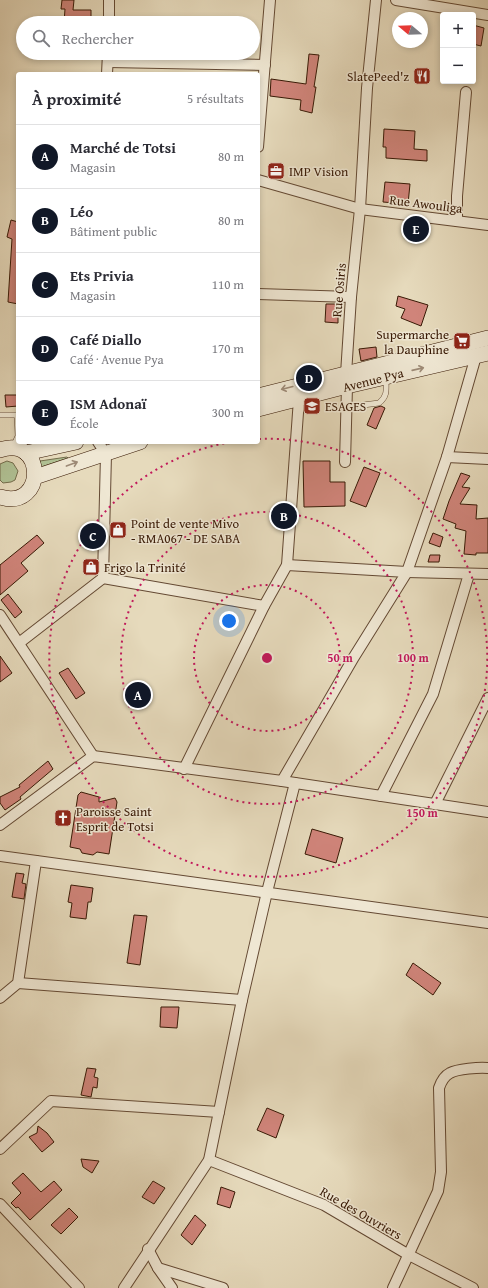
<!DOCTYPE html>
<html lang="fr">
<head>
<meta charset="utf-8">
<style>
	body { margin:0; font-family:"Gentium Book Plus",serif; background:#f7f7f7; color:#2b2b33 }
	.controls { position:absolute; right:12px; top:12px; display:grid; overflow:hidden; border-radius:4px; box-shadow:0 2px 6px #0003 }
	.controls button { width:36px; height:36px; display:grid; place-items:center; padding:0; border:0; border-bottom:1px solid #e1e1e2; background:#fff; color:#2b2b33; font:20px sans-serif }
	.compass { position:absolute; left:392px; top:12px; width:36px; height:36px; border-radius:50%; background:#fff; box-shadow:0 2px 6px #0003; rotate:289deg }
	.you { position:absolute; left:229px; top:621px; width:14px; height:14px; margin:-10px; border:3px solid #fff; border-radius:50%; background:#1a73e8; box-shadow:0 0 0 6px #1a73e833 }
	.badge { display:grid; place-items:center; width:26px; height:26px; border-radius:50%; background:#111827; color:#fff; font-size:13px; font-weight:700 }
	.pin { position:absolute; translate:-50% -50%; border:2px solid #fff; box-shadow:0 1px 4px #0006 }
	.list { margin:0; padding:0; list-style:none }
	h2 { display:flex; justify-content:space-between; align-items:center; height:52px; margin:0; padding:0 16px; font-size:17px }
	h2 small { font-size:13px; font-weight:400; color:#7c7c81 }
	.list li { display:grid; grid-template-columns:26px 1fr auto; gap:12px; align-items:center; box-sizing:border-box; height:64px; padding:0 16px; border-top:1px solid #e1e1e2 }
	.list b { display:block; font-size:15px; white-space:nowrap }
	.list p { margin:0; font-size:13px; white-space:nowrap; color:#7c7c81 }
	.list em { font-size:13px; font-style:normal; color:#7c7c81 }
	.icon { flex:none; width:22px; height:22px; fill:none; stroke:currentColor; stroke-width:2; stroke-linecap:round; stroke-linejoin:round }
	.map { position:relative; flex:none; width:488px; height:1288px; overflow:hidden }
	.search { position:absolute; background:#fff; box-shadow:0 2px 6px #0003; left:16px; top:16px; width:244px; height:44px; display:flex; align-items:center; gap:10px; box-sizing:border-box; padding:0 14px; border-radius:22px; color:#7c7c81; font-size:15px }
	.panel { position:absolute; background:#fff; box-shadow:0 2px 6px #0003; left:16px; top:72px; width:244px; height:372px; border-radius:4px }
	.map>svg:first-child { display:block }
</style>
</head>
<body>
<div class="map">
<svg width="488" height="1288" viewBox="0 0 488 1288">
	<rect width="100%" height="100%" fill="#e6dabc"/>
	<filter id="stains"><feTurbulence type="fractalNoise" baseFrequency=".005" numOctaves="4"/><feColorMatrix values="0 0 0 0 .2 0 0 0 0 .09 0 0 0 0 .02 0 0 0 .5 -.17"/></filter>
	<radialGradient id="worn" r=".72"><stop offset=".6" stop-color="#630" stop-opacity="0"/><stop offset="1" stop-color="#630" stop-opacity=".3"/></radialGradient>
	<g fill="#b0c194" stroke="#746d4c">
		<polygon points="67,457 68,458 41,467 40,461"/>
		<polygon points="7,461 13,463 18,471 15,480 11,482 3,483 0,480 0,464"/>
	</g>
	<g fill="#d0847a" stroke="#381905">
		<polygon points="62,0 74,0 73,10 91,10 91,23 64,23 65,9 61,9"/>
		<polygon points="473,25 484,28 481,46 473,44"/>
		<polygon points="309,54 319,55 314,87 316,87 312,113 300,110 301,100 270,96 271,79 306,84"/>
		<polygon points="384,129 415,131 414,149 427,150 427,161 386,158 386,147 383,147"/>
		<polygon points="385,182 410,184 408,204 383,202"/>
		<polygon points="11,220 18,222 18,304 8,302 12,239 7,237"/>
		<polygon points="398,296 428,305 421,326 401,318 405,309 396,306"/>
		<polygon points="326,304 338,304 338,323 325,322"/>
		<polygon points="376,347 377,357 361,361 359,349"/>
		<polygon points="5,395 18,395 18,406 6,407"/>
		<polygon points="381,406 385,408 376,429 367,425 374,408"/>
		<polygon points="303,461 330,461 330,482 345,482 345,506 304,507"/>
		<polygon points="364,467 380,473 366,507 350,501"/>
		<polygon points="461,473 470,476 462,487 470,488 460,504 477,505 476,519 488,518 488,553 476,553 476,555 464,554 466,531 455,528 456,524 443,519 449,501"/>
		<polygon points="433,533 443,537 440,547 429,543"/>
		<polygon points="37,535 44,543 21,563 28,571 0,595 0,565"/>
		<polygon points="430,555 440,555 439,562 428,562"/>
		<polygon points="8,594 22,612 15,618 1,600"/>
		<polygon points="0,656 12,673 0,682"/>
		<polygon points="68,668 85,693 76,699 59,673"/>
		<polygon points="48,761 53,769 20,797 21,799 5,810 0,803 0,797 20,787 19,785"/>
		<polygon points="81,792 99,797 99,802 115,798 117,802 109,854 97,852 93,855 82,853 80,849 70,847 78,795"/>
		<polygon points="312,829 343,838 336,863 305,854"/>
		<polygon points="16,873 24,874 22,883 26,884 24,899 12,897"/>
		<polygon points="71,885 93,888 91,902 88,902 86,919 70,917 72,903 68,902"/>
		<polygon points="134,915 147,916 140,965 127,963"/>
		<polygon points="413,963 441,983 433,995 406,975"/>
		<polygon points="161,1007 179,1007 177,1028 160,1027"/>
		<polygon points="87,1068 96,1069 94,1077 98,1078 97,1088 93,1087 91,1097 81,1095"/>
		<polygon points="267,1108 284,1115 276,1138 257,1130"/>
		<polygon points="38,1126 47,1133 54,1142 42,1152 29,1137 37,1133"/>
		<polygon points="81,1159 99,1161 92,1173 83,1167"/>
		<polygon points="23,1173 41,1192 54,1181 62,1190 30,1220 18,1207 16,1208 11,1203 21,1193 12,1183"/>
		<polygon points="153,1181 165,1188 154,1204 142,1197"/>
		<polygon points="221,1187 235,1192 230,1208 217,1204"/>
		<polygon points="69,1208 78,1217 61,1234 51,1225"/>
		<polygon points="195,1215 206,1225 192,1245 181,1235"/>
	</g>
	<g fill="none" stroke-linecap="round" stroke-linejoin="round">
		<defs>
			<g id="service">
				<path d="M347 407 379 403C388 396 386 389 386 380"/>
				<polyline points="0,415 17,415"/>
				<polyline points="13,447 18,436 17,415 18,414"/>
			</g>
			<g id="minor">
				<polyline points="396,0 488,15"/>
				<polyline points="109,23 109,0"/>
				<polyline points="108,62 265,65"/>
				<polyline points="107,74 108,53"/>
				<polyline points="258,147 270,0"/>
				<polyline points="258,180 360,209 488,225"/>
				<polyline points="457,221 457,196 466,92"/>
				<polyline points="258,294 351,297"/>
				<polyline points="447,457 488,459"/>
				<polyline points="345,462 347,386 346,374 351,297 360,209 367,88 376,0"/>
				<polyline points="287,565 407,572 488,574"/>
				<polyline points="103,578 264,606"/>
				<polyline points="0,615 93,756"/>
				<polyline points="19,643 103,578 106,454 98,442"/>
				<polyline points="184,769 264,606 287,565 299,399"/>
				<polyline points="282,781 354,657 407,572 447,457 476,356"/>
				<polyline points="381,796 433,694 469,574"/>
				<polyline points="435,804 488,698"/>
				<polyline points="0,825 93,756 282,781 488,812"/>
				<polyline points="0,856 488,923"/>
				<polyline points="18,983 242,1000"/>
				<polyline points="0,998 18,983 36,861"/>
				<polyline points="0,1149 51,1101 219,1112"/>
				<polyline points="209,1160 324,1205 409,1255 473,1288"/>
				<polyline points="0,1204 79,1288"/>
				<polyline points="148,1249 158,1268 172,1288"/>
				<polyline points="158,1268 223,1288"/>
				<polyline points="124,1288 209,1160 242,1000 267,892 295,783"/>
				<path d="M393 1288 438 1191 441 1172 439 1088C441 1082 444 1076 450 1073 457 1069 480 1067 488 1068"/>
			</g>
			<g id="secondary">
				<polyline points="258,396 488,338"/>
				<polyline points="258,409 347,386 488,353"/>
				<path d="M0 450C45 434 47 511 0 497"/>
				<polyline points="26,453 76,442"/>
				<polyline points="35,477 140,442"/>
			</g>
		</defs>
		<use href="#service" stroke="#644933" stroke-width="6"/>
		<use href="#minor" stroke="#644933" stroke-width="12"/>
		<use href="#secondary" stroke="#381905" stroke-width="16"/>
		<use href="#service" stroke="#efe7d3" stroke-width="5"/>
		<use href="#minor" stroke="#efe7d3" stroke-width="10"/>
		<use href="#secondary" stroke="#efe7d3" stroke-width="15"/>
	</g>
	<defs><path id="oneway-shaft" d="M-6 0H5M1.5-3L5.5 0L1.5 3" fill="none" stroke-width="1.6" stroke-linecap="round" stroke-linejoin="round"/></defs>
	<g stroke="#9d8a76">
		<use href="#oneway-shaft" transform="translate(418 369) rotate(-13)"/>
		<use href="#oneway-shaft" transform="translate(287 388) rotate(166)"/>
		<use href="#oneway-shaft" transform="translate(72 464) rotate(-20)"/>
	</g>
	<g fill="none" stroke="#c2185b" stroke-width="2" stroke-dasharray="2 4">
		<circle cx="267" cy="658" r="73"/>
		<circle cx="267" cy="658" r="146"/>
		<path d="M259 439A219 219 0 1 1 231 442"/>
	</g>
	<defs>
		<symbol id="restaurant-square" viewBox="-11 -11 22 22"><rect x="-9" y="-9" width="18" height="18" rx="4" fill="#8f2418" stroke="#efe7d3"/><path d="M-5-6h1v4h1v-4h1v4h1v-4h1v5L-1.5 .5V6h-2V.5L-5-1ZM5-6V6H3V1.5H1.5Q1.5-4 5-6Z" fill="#fff"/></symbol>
		<symbol id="office-square" viewBox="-11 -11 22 22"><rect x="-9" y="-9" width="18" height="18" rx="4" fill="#8f2418" stroke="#efe7d3"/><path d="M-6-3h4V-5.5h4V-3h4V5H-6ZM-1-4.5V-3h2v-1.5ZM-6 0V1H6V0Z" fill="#fff"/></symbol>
		<symbol id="supermarket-square" viewBox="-11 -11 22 22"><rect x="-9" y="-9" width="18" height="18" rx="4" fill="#8f2418" stroke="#efe7d3"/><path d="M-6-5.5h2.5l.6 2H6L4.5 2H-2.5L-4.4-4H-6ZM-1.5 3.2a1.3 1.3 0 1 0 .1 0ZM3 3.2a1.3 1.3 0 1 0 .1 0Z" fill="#fff"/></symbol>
		<symbol id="school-square" viewBox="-11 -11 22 22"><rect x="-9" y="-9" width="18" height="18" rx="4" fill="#8f2418" stroke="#efe7d3"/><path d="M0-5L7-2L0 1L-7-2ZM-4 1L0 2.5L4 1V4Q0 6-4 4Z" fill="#fff"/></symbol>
		<symbol id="shop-square" viewBox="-11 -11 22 22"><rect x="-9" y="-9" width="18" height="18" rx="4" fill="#8f2418" stroke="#efe7d3"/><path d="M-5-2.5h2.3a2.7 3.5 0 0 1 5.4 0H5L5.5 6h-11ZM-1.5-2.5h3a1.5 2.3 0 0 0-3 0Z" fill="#fff"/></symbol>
		<symbol id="church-square" viewBox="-11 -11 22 22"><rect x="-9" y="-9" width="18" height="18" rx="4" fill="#8f2418" stroke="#efe7d3"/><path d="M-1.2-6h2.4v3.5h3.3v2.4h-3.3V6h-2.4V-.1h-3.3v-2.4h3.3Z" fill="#fff"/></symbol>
	</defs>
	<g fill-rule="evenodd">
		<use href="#restaurant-square" x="412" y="66" width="20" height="20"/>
		<use href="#office-square" x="266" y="161" width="20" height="20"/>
		<use href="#supermarket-square" x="452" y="331" width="20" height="20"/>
		<use href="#school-square" x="302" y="396" width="20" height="20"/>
		<use href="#shop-square" x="108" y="520" width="20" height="20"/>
		<use href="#shop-square" x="81" y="557" width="20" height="20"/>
		<use href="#church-square" x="53" y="808" width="20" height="20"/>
	</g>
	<g text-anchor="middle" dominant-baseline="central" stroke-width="3" stroke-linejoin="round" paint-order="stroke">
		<g font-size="13" fill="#381905" stroke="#efe7d3" text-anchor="start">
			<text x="409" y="76" text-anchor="end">SlatePeed'z</text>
			<text x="289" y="171">IMP Vision</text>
			<text x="449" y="334" text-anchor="end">Supermarche<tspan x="449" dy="15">la Dauphine</tspan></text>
			<text x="325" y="406">ESAGES</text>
			<text x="131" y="523">Point de vente Mivo<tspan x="131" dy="15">- RMA067 - DE SABA</tspan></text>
			<text x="104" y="567">Frigo la Trinité</text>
			<text x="76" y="811">Paroisse Saint<tspan x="76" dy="15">Esprit de Totsi</tspan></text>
		</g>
		<g font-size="13" fill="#381905" stroke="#efe7d3">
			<text transform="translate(426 204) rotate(7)">Rue Awouliga</text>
			<text transform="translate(339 290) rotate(-85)">Rue Osiris</text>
			<text transform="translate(373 380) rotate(-14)">Avenue Pya</text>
			<text transform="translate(361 1213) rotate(30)">Rue des Ouvriers</text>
		</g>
	</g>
	<circle cx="267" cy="658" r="6" fill="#c2185b" stroke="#efe7d3" stroke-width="2"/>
	<g font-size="12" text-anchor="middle" font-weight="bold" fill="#c2185b" stroke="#efe7d3" stroke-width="3" stroke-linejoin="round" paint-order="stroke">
		<text x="340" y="662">50 m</text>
		<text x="413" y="662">100 m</text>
		<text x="422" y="817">150 m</text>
	</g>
	<rect width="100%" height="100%" filter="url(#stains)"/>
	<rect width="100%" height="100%" fill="url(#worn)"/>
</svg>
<div class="controls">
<button>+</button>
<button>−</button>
</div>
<svg class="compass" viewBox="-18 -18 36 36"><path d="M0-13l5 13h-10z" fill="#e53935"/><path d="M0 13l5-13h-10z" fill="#7c7c81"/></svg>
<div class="you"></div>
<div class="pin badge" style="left:138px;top:695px">A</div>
<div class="pin badge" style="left:284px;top:516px">B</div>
<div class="pin badge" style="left:93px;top:536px">C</div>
<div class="pin badge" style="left:309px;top:378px">D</div>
<div class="pin badge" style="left:416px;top:229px">E</div>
<div class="search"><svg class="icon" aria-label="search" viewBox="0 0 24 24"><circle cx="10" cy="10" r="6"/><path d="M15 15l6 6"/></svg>Rechercher</div>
<section class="panel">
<h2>À proximité<small>5 résultats</small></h2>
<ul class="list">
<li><span class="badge">A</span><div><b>Marché de Totsi</b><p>Magasin</p></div><em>80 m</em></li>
<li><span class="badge">B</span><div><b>Léo</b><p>Bâtiment public</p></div><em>80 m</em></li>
<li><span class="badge">C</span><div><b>Ets Privia</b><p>Magasin</p></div><em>110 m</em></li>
<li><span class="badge">D</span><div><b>Café Diallo</b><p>Café · Avenue Pya</p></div><em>170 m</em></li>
<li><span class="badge">E</span><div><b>ISM Adonaï</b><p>École</p></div><em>300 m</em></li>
</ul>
</section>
</div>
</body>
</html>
